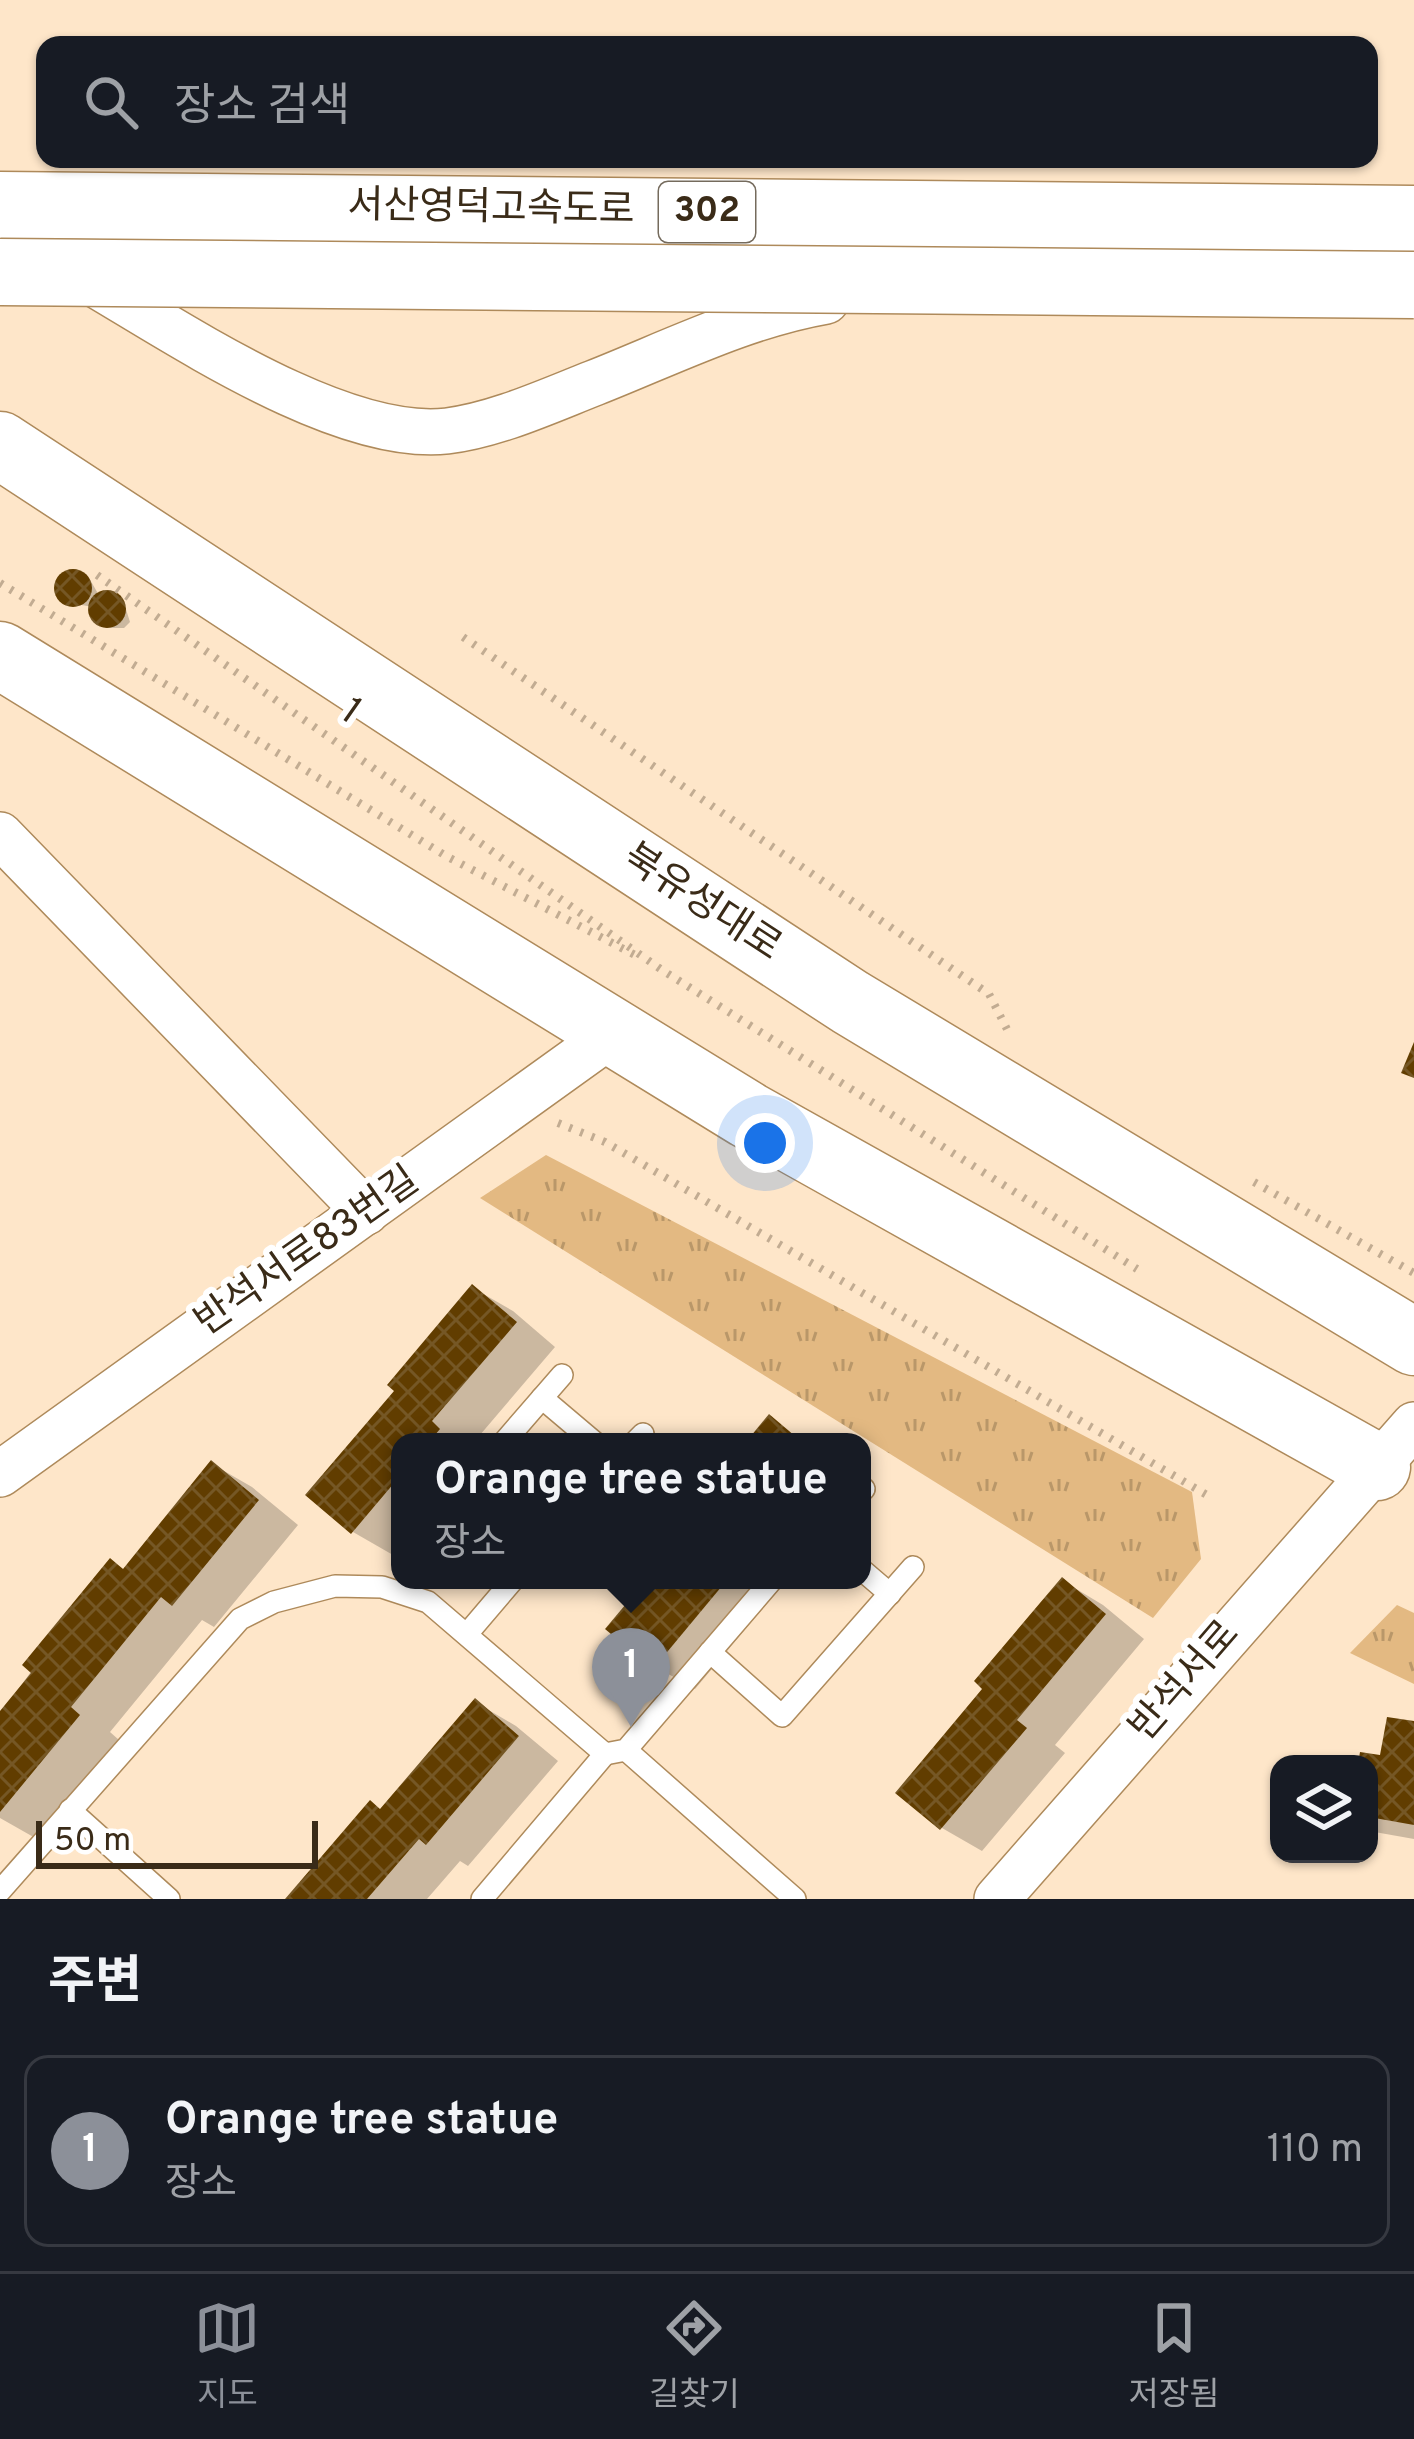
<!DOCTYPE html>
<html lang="ko">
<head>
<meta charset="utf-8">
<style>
	body { margin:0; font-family:Overpass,"Noto Sans KR",sans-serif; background:#20242c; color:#f1f3f6 }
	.controls { position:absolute; right:36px; bottom:36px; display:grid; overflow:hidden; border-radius:24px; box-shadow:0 3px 9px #0004 }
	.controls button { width:108px; height:108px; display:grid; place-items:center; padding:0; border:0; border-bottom:3px solid #363941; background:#171b24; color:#f1f3f6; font:60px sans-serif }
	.scale { position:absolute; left:36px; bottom:30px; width:282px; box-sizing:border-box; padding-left:12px; border:6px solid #3a2b18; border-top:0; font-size:33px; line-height:42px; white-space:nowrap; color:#3a2b18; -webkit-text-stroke:9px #fff; paint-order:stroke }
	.you { position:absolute; left:765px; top:1143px; width:42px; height:42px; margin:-30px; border:9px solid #fff; border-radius:50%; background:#1a73e8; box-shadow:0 0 0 18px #1a73e833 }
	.badge { display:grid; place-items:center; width:78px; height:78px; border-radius:50%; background:#8c9099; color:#fff; font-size:39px; font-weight:700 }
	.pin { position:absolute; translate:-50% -99px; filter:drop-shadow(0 3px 6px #0008) }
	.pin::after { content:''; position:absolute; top:63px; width:42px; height:36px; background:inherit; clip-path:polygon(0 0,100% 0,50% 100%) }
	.popup { position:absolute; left:391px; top:1433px; width:480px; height:156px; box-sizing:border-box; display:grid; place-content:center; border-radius:24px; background:#171b24; filter:drop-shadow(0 3px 9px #0005); font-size:39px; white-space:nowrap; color:#9ea1a6 }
	.popup b { font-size:45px; color:#f1f3f6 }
	.popup::after { content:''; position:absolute; left:50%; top:100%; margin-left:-24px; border:24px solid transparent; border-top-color:#171b24 }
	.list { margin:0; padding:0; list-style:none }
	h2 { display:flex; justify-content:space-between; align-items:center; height:156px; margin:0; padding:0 48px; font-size:51px }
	h2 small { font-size:39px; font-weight:400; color:#9ea1a6 }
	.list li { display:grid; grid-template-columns:78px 1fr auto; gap:36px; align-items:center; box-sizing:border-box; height:192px; margin:0 24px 24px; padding:0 24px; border:3px solid #363941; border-radius:24px }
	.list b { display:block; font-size:45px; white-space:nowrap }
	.list p { margin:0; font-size:39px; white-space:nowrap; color:#9ea1a6 }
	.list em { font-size:39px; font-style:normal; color:#9ea1a6 }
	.icon { flex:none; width:66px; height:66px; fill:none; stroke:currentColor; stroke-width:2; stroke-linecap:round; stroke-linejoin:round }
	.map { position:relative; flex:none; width:1414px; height:1899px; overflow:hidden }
	.search { position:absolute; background:#171b24; box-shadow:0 3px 9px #0004; left:36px; right:36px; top:36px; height:132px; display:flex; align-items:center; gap:30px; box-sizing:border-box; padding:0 42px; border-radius:24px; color:#9ea1a6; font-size:45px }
	.sheet { height:372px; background:#171b24 }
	nav { display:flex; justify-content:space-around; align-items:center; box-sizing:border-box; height:168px; border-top:3px solid #363941; background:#171b24; font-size:33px; color:#9ea1a6 }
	nav a { display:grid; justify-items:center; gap:6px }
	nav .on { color:#8c9099 }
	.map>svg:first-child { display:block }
</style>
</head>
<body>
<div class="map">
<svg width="1414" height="1899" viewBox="0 0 1414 1899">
	<defs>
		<pattern id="grass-tufts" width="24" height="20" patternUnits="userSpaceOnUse" patternTransform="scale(3)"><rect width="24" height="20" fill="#e3b982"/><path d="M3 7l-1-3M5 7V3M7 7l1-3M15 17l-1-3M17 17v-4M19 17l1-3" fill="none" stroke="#b99769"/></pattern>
		<pattern id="building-cross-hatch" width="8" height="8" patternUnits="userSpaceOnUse" patternTransform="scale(3)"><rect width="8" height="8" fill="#613d00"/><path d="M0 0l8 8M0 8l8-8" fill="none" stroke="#755725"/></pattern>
	</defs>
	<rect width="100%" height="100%" fill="#fee6c9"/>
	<g fill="url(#grass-tufts)">
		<polygon points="546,1155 1192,1492 1201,1559 1153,1618 480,1198"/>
		<polygon points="1397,1605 1414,1613 1414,1684 1350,1653"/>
	</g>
	<g fill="#0003">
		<polygon points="65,573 89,578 100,597 108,593 123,600 130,622 124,628 106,628 92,617 93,607 64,602 59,595"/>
		<polygon points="473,1288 513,1311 555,1347 474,1442 400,1442 400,1547 393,1555 353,1532 398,1391"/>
		<polygon points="212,1464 252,1487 298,1525 214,1627 202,1620 110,1732 119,1740 37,1839 0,1818 0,1715 110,1561 125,1570"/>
		<polygon points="650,1580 769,1580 779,1589 695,1689 654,1666"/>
		<polygon points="1063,1581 1103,1605 1144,1639 1055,1745 1065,1753 982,1851 942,1828 900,1792 987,1688"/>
		<polygon points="475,1702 516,1726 558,1761 468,1866 460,1861 427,1899 289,1899 383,1811"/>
		<polygon points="1414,1724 1414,1839 1369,1831 1369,1764 1361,1764 1383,1759"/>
	</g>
	<g fill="url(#building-cross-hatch)">
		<circle cx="73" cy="588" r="19"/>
		<circle cx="107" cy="609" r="19"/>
		<polygon points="1414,1042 1414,1078 1401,1073"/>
		<polygon points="472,1284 517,1322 432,1421 440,1429 429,1442 400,1442 400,1476 351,1534 305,1495 394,1391 387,1385"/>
		<polygon points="769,1414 802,1442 746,1442"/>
		<polygon points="211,1460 259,1500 172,1606 161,1597 71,1707 80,1715 0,1812 0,1711 31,1673 22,1665 110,1558 123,1569"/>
		<polygon points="1062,1577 1106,1614 1017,1720 1027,1728 940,1830 895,1793 982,1689 974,1681"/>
		<polygon points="646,1580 727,1580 653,1669 605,1629"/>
		<polygon points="475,1698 519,1736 426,1845 419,1839 367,1899 285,1899 370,1800 380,1809"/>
		<polygon points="1387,1717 1414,1721 1414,1825 1369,1817 1369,1764 1358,1764 1360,1752 1380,1755"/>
	</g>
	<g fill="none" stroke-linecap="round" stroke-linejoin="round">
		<defs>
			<g id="lane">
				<polyline points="542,1398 594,1442"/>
				<polyline points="504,1442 562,1375"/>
				<polyline points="635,1442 643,1434"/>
				<polyline points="862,1490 864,1489"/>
				<polyline points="862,1570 890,1594"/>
				<polyline points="467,1634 513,1580"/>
				<polyline points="710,1652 782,1716 913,1567"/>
				<polyline points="626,1750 795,1899"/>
				<polyline points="70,1810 169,1899"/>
				<polyline points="0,1891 240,1619 274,1602 335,1586 382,1587 428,1602 605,1754 626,1750 772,1580"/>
				<polyline points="482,1899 605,1754"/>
			</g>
			<g id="street">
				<path d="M81 276C173 329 338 443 447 431 496 425 548 401 594 383 670 353 745 315 826 301"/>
				<polyline points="0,835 366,1212"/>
				<polyline points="0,1474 615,1032"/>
				<polyline points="997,1899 1414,1425"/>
			</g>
			<g id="highway">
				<polyline points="0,205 1414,219"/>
				<polyline points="0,445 850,1002 1414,1342"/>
				<polyline points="0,655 748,1115 1377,1467"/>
			</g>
		</defs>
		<use href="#lane" stroke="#ae8a5b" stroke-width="24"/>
		<use href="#street" stroke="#ae8a5b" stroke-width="48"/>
		<use href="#highway" stroke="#ae8a5b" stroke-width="69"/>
		<g stroke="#c2ac92" stroke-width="8" stroke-dasharray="3 9" stroke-linecap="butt">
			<polyline points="97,575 662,970 1137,1269"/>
			<polyline points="0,583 446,856 635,955"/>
			<polyline points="463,637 989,994 1011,1037"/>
			<polyline points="558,1123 605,1142 1212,1498"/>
			<polyline points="1254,1182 1414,1273"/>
		</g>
		<use href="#lane" stroke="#fff" stroke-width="21"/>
		<use href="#street" stroke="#fff" stroke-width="45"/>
		<use href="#highway" stroke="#fff" stroke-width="66"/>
		<defs>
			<polyline id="highway-bridge" points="0,272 1414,285"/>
		</defs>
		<use href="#highway-bridge" stroke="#ae8a5b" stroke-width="69" stroke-linecap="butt"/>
		<use href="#highway-bridge" stroke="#fff" stroke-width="66"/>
	</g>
	<g text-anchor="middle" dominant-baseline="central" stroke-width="12" stroke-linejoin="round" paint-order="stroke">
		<rect fill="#fff" stroke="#756b5d" stroke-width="3" x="659" y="182" width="96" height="60" rx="9"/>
		<g font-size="36" font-weight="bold" fill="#3a2b18">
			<text x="707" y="212">302</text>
		</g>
		<g font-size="39" fill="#3a2b18" stroke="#fff">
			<text transform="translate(491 210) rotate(1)">서산영덕고속도로</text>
			<text transform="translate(350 713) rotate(35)">1</text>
			<text transform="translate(701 904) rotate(33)">북유성대로</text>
			<text transform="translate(308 1253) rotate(-35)">반석서로83번길</text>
			<text transform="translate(1186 1682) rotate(-49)">반석서로</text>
		</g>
	</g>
</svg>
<div class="controls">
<button><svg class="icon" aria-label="layers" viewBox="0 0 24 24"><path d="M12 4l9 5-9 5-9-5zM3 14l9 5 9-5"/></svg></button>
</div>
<div class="scale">50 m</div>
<div class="you"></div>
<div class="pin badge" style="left:631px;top:1727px">1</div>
<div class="popup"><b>Orange tree statue</b>장소</div>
<div class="search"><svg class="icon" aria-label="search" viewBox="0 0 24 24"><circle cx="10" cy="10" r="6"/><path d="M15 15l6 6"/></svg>장소 검색</div>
</div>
<section class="sheet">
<h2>주변<small></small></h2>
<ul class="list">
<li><span class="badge">1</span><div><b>Orange tree statue</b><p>장소</p></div><em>110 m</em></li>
</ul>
</section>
<nav>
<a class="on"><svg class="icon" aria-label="map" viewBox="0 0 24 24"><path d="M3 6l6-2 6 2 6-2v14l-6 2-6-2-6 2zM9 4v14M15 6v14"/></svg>지도</a>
<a><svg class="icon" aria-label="directions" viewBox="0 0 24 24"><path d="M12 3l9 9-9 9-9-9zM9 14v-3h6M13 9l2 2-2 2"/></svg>길찾기</a>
<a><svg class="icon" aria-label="saved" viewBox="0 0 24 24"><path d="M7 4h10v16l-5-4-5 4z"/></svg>저장됨</a>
</nav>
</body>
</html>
